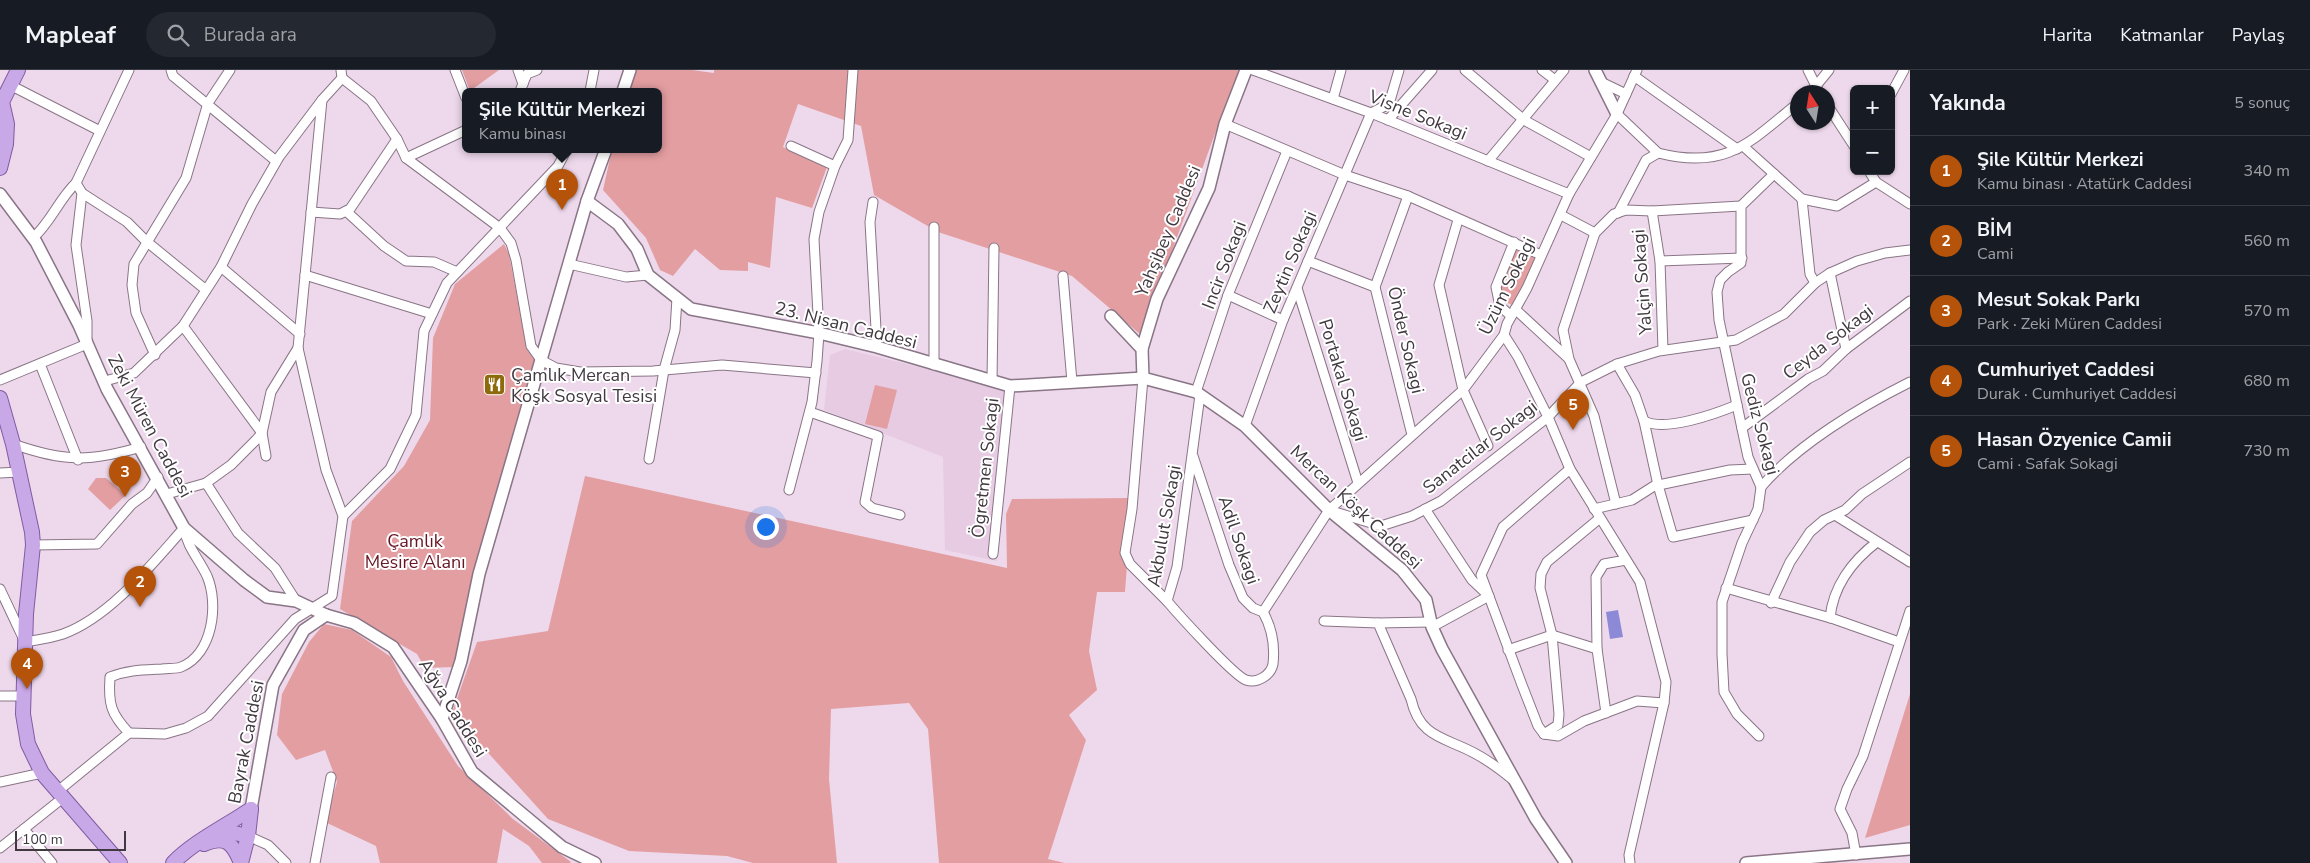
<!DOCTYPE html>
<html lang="tr">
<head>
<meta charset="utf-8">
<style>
	body { margin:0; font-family:"Nunito Sans",sans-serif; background:#242831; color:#f1f3f6 }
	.controls { position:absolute; right:15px; top:15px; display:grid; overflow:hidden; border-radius:8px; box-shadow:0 1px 4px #0004 }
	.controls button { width:45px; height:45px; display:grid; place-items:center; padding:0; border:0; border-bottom:1px solid #363941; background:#171b24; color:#f1f3f6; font:25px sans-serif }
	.compass { position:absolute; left:1790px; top:15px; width:45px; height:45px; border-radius:50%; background:#171b24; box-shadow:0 1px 4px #0004; rotate:348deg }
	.scale { position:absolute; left:15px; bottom:12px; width:111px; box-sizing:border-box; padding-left:5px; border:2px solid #413940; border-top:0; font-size:14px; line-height:18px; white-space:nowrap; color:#413940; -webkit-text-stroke:4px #fff; paint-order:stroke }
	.you { position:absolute; left:765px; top:456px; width:18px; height:18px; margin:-12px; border:4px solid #fff; border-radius:50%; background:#1a73e8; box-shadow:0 0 0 8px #1a73e833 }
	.badge { display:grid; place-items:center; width:32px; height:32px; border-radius:50%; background:#b45309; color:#fff; font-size:16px; font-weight:700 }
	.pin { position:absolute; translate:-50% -41px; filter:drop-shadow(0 1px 2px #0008) }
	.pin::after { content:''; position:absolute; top:26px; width:18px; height:15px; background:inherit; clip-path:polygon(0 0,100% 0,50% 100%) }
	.popup { position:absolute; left:462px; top:18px; width:200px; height:65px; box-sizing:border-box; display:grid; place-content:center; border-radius:8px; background:#171b24; filter:drop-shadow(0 1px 4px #0005); font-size:16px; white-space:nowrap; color:#9ea1a6 }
	.popup b { font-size:19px; color:#f1f3f6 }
	.popup::after { content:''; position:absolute; left:50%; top:100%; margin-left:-10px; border:10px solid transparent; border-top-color:#171b24 }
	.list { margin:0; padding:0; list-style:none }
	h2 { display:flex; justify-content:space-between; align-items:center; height:65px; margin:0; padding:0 20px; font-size:21px }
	h2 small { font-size:16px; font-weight:400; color:#9ea1a6 }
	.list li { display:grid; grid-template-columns:32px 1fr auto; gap:15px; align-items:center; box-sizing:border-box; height:70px; padding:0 20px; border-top:1px solid #363941 }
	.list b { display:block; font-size:19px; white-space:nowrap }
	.list p { margin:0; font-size:16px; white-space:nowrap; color:#9ea1a6 }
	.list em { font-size:16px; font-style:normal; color:#9ea1a6 }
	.icon { flex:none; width:28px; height:28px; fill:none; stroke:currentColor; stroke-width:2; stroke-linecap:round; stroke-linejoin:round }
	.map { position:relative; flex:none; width:1910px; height:793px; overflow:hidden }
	header { display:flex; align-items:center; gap:30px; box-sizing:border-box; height:70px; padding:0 25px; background:#171b24; border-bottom:1px solid #363941 }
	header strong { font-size:24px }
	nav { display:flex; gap:28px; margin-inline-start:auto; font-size:18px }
	.search { width:350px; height:45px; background:#242831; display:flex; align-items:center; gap:12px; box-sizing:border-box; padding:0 18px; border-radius:28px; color:#9ea1a6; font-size:19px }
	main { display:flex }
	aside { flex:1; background:#171b24 }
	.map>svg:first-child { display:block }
</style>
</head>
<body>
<header>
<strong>Mapleaf</strong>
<div class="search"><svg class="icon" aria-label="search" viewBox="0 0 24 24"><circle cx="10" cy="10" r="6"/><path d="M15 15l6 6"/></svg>Burada ara</div>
<nav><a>Harita</a><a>Katmanlar</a><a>Paylaş</a></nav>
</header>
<main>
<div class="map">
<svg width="1910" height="793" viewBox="0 0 1910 793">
	<rect width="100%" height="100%" fill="#eed9ec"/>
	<polygon fill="#e6cbe3" points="845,279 1005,318 997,491 945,480 943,387 824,340 830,285"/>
	<g fill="#e39ea1">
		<polygon points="462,0 499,0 470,21"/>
		<polygon points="631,0 692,0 714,3 714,0 1246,0 1233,15 1141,265 1072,206 938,162 874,125 861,56 798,34 783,77 827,97 812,138 776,127 770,198 748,192 748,201 720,200 695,179 673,206 660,200 646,168 603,120 612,79 658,79 658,21 626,21"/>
		<polygon points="504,174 509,184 527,280 538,294 454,597 425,598 417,584 340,539 352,451 404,396 430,350 433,268 455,214"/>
		<polygon points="1516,180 1536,188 1514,236 1502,230 1498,221"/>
		<polygon points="875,315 897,320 887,359 865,354"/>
		<polygon points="585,406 1007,498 1006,444 1012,429 1132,428 1125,522 1097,522 1089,581 1097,620 1069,645 1086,670 1048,789 1065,793 939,793 928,659 909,633 831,639 829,709 837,793 753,793 727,786 629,781 548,749 452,643 477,572 548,561"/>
		<polygon points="96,408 106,408 126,425 110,440 88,419"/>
		<polygon points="324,554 352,560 391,587 403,611 458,696 513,749 571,792 570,793 542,793 529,776 503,759 497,793 380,793 376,776 325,752 337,712 325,680 296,690 277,665 282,624 309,572"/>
		<polygon points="1910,624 1910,755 1865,768"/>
	</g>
	<polygon fill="#8c8ad7" points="1618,540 1623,567 1610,569 1606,542"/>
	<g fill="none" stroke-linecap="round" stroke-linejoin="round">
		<defs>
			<g id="minor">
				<polyline points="171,0 173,6 276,91"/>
				<polyline points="455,0 466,28"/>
				<polyline points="518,0 523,14"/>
				<polyline points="1253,0 1371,43 1569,124"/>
				<polyline points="1465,0 1524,50 1591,87"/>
				<polyline points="1542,0 1555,10"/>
				<polyline points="1808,0 1818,20"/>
				<polyline points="1634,6 1737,79"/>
				<polyline points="342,8 371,31 397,69 406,88 500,158 511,173 516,190 531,276 541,290 556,298 580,302 653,301 722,295 816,303"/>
				<polyline points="1601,12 1626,24"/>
				<polyline points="10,15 100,61"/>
				<polyline points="520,21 527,4 537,0"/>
				<polyline points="590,21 594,0"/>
				<polyline points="1811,22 1829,0"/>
				<polyline points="1891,24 1904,0"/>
				<polyline points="1333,29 1341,0"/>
				<polyline points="1828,36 1854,76"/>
				<polyline points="1617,44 1658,83"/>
				<polyline points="1388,50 1432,0"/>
				<polyline points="1225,54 1345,105 1408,126 1541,185"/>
				<polyline points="791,76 835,96"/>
				<polyline points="1743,76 1802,129 1837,136 1876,112"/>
				<polyline points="406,88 466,60"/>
				<polyline points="1488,91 1564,0"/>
				<polyline points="1869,101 1876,112 1910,134"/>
				<polyline points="76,113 129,0"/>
				<polyline points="1408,126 1375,217 1412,365"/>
				<polyline points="1802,129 1810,204 1815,213"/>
				<polyline points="873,132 870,152 877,277"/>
				<polyline points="346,141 384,176 406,191 434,192 457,202"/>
				<polyline points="1652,141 1660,191 1663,280"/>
				<polyline points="311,142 340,144 350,139 397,69"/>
				<path d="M1618 143 1646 90 1658 83C1726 100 1748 74 1798 33"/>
				<polyline points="1561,145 1595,163"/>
				<polyline points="1458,150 1439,215 1463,320 1488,376"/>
				<polyline points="934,157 934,295"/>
				<path d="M33 168C51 152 59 129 76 113L82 123 127 152 146 171 206 220"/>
				<polyline points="1308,191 1375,217"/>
				<polyline points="1660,191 1742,188"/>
				<polyline points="569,194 626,207 648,205"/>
				<polyline points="221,197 300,264"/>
				<polyline points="1830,203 1846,279"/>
				<polyline points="305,205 432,244"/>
				<polyline points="1063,206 1072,312"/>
				<polyline points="1297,218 1358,413"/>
				<polyline points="1228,225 1283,250"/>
				<polyline points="1515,239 1568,288"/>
				<polyline points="1511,246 1500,236 1496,217 1514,172"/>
				<polyline points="183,256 262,363 266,386"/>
				<polyline points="1504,265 1518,287 1548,347 1570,399 1640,512 1666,612 1664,633 1629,785 1630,793"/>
				<polyline points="155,285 136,243 132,215 134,194 186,108 208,33 230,0"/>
				<polyline points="40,294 78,390"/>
				<polyline points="1617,294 1635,325 1644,351 1658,415 1673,467 1753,450"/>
				<polyline points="1143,308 1132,439 1125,483 1130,494 1167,531"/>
				<polyline points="0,310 87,274 87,251 76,175 82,123"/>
				<polyline points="105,311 134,303 183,256 221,197 252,134 279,87 322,30 342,8 341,0"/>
				<polyline points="992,311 994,178"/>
				<polyline points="1196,322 1228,225 1287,81"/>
				<polyline points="810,342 878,366 865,432 872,438 900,445"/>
				<path d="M1644 351C1665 362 1715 344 1737 335"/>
				<polyline points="1245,356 1283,250 1371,43 1389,34 1399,0"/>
				<polyline points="1742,358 1808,309 1823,301 1846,279 1910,231"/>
				<path d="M13 374C64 392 90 392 141 377"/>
				<path d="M1193 386 1229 495 1243 528 1253 538 1263 542C1272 558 1275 576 1273 594 1271 605 1257 614 1246 610 1234 606 1178 544 1167 531L1177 497 1200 325"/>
				<polyline points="649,389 664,300 675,260 677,228"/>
				<polyline points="0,403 19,402"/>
				<polyline points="206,413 238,463 275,498 296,531"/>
				<path d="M1761 417C1797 375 1860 337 1910 312"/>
				<polyline points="789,420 812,332 817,291 819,263 814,169 819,142 835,96 848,70 853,0"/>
				<polyline points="167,424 206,413 231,395 256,370 262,363 271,322 298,278"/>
				<polyline points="1616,434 1594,346 1569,289 1563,260 1595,163 1614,144 1626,140 1652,141 1741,136"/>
				<polyline points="1425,439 1472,510 1489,526 1432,557"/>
				<polyline points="1594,439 1632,430 1654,416 1730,400 1753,399"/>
				<polyline points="1335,442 1381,456 1412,446 1441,431 1548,347 1581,312 1617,294 1659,281 1736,270 1784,244 1815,213 1830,203 1857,191 1885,183 1910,180"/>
				<polyline points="1835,445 1910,492"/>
				<polyline points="343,446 390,399 416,345 424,261 447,213 558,96 567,79"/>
				<polyline points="33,475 97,474 132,434 147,423 158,407"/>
				<polyline points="993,484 1010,316"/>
				<polyline points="1726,518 1834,549 1899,572"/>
				<path d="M0 519 25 572C37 570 51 568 63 564 110 547 152 494 184 458"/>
				<polyline points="1771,533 1790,492 1810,462 1824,450 1845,440 1862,424 1910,392"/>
				<polyline points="1263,542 1329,440 1463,320 1504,265 1507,254 1527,218 1569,124 1617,44 1637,0"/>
				<path d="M1830 548C1833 517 1852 491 1877 472"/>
				<path d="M1324 551 1378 553 1411 629C1420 669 1446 667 1476 684 1489 691 1501 700 1512 709"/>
				<polyline points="1378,553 1431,552"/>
				<polyline points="1508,580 1552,565 1597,579"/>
				<polyline points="0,626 24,626"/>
				<polyline points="1606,643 1597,579 1596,507 1604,494 1626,490"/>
				<path d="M129 663C111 644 108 634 110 607 127 600 143 600 162 599 168 598 176 599 181 597 213 584 219 534 207 506 199 489 187 477 184 458"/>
				<polyline points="1544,664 1538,656 1522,615 1481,505 1503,457 1570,399"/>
				<polyline points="1544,664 1558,655 1559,644 1552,565 1540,518 1541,504 1547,492 1600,448"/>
				<polyline points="1544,664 1558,666 1584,651 1637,631 1664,633"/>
				<polyline points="1759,666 1737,644 1724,622 1722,584 1722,532 1742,473 1758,439 1761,417 1748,387 1719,250 1717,222 1720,210 1728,202 1741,193 1741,136 1774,104"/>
				<polyline points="0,712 42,703"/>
				<polyline points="58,721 129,663 165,664 186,658 208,646 295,549 332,526 343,446 326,400 298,278 322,30"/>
				<polyline points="24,759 52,793"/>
				<polyline points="248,766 268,775 286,793"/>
				<polyline points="0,778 64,727"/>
				<polyline points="1856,785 1852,763 1840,739 1847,719 1863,686 1910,541"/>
				<polyline points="315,793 331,707"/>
			</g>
			<g id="tertiary">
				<polyline points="1595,0 1617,44"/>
				<polyline points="623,21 630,0"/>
				<polyline points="0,124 36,172 79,255 107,319 184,458 244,510 267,527 296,531 326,545 354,553 393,577 442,649 472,702 562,777 595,793"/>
				<polyline points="587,131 618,154 637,179 648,205 691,239 819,263 877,277 1010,316 1143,308"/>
				<polyline points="1111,246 1142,279 1143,308 1196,322 1245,356 1329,440 1402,500 1426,530 1432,557 1442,579 1536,749 1566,793"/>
				<polyline points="1142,279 1157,229 1209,118 1225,54 1246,0"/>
				<polyline points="442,649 461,591 479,504 587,131 606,79"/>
				<polyline points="251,739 273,615 304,560 326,545"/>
				<polyline points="1746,793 1910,779"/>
			</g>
			<g id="primary">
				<polyline points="0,98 6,74 7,54 2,32 18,0"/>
				<polyline points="0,328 13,374 32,462 33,475 26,544 23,644 28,674 42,703 120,793"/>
				<polyline points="214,765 230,762 248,766"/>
				<path d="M204 774C226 765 233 773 241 793"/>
				<path d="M173 793C193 772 226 756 251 739"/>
				<polyline points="241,793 248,766 251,739"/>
			</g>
		</defs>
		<use href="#minor" stroke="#897586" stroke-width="11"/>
		<use href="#tertiary" stroke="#897586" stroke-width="14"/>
		<use href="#primary" stroke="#815ba1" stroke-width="16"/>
		<use href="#minor" stroke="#fff" stroke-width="9"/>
		<use href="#tertiary" stroke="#fff" stroke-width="11"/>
		<use href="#primary" stroke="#c8a8e6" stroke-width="14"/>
	</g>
	<defs>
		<symbol id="restaurant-square" viewBox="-11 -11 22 22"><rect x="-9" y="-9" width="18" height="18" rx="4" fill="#8d6a0c" stroke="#fff"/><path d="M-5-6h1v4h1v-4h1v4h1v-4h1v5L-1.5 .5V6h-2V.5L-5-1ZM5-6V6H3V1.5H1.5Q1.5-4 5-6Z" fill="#fff"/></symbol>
	</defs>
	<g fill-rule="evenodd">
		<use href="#restaurant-square" x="482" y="302" width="25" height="25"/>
	</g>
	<g text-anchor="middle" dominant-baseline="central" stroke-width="4" stroke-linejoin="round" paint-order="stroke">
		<g font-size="18" fill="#413940" stroke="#fff">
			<text transform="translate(1418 45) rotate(22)">Visne Sokagi</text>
			<text transform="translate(1168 161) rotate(-67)">Yahşibey Caddesi</text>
			<text transform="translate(1290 192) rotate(-67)">Zeytin Sokagi</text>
			<text transform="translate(1224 195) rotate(-69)">Incir Sokagi</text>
			<text transform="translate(1642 212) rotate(-94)">Yalçin Sokagi</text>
			<text transform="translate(1507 216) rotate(-64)">Üzüm Sokagi</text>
			<text transform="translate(846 255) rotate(14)">23. Nisan Caddesi</text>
			<text transform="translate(1406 270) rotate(77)">Önder Sokagi</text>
			<text transform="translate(1828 272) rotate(-38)">Ceyda Sokagi</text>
			<text transform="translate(1343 310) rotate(73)">Portakal Sokagi</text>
			<text transform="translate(1760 354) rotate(75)">Gediz Sokagi</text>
			<text transform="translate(150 356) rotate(62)">Zeki Müren Caddesi</text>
			<text transform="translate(1480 377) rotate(-38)">Sanatcilar Sokagi</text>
			<text transform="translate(985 398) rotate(-84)">Ögretmen Sokagi</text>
			<text transform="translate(1356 437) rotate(43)">Mercan Köşk Caddesi</text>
			<text transform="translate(1164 456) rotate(-80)">Akbulut Sokagi</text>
			<text transform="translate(1239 470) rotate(71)">Adil Sokagi</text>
			<text transform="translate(453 638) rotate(58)">Ağva Caddesi</text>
			<text transform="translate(246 672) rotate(-79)">Bayrak Caddesi</text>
		</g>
		<g font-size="18" fill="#413940" stroke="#fff" text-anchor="start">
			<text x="511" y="305">Çamlık Mercan<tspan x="511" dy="21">Köşk Sosyal Tesisi</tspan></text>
		</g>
		<g font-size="18" fill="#671524" stroke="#fff">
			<text x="415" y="471">Çamlık<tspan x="415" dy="21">Mesire Alanı</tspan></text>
		</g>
	</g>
</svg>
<div class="controls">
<button>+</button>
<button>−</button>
</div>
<svg class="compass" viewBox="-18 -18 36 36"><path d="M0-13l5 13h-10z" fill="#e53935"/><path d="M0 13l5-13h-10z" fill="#9ea1a6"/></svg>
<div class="scale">100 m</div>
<div class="you"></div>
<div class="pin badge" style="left:562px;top:140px">1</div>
<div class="popup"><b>Şile Kültür Merkezi</b>Kamu binası</div>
<div class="pin badge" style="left:140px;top:537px">2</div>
<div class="pin badge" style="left:125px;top:427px">3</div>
<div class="pin badge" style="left:27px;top:619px">4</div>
<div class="pin badge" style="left:1573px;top:360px">5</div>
</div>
<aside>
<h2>Yakında<small>5 sonuç</small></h2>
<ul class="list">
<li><span class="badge">1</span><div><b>Şile Kültür Merkezi</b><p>Kamu binası · Atatürk Caddesi</p></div><em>340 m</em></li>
<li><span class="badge">2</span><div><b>BİM</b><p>Cami</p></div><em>560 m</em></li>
<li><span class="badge">3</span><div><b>Mesut Sokak Parkı</b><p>Park · Zeki Müren Caddesi</p></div><em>570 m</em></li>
<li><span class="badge">4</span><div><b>Cumhuriyet Caddesi</b><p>Durak · Cumhuriyet Caddesi</p></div><em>680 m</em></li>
<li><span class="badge">5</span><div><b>Hasan Özyenice Camii</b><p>Cami · Safak Sokagi</p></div><em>730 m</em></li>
</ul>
</aside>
</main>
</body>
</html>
